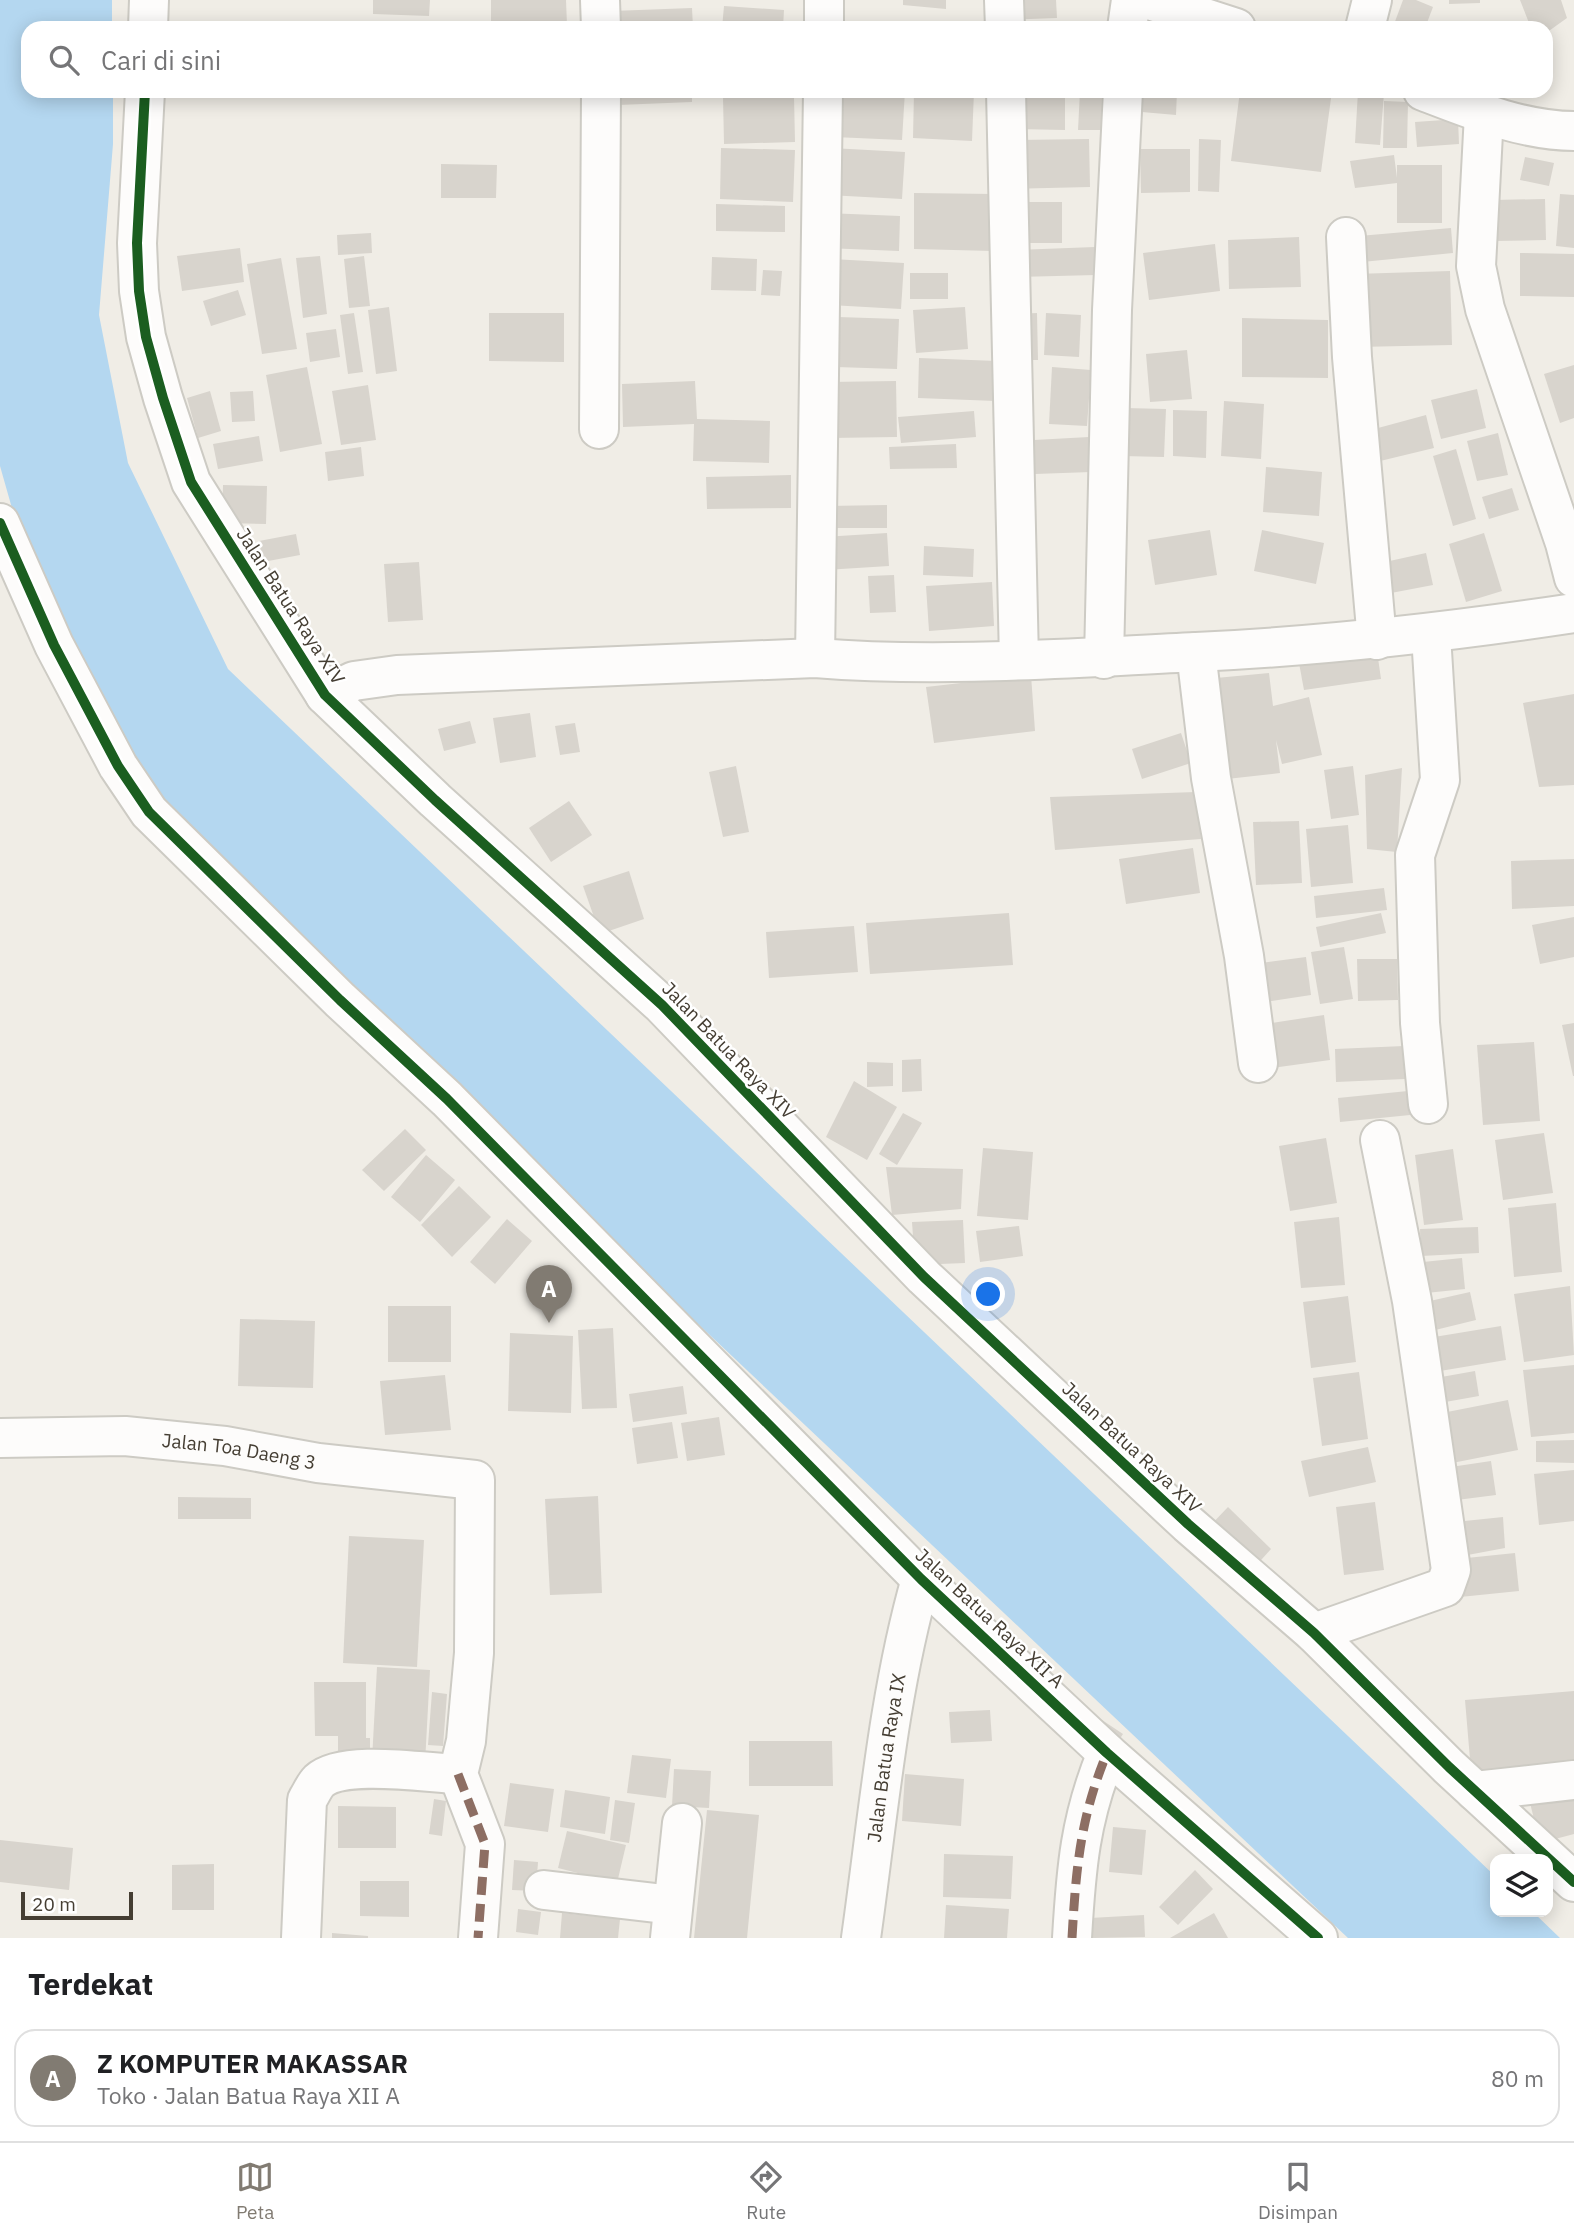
<!DOCTYPE html>
<html lang="id">
<head>
<meta charset="utf-8">
<style>
	body { margin:0; font-family:"IBM Plex Sans",sans-serif; background:#f6f6f6; color:#202124 }
	.controls { position:absolute; right:21px; bottom:21px; display:grid; overflow:hidden; border-radius:14px; box-shadow:0 4px 18px #0003 }
	.controls button { width:63px; height:63px; display:grid; place-items:center; padding:0; border:0; border-bottom:2px solid #e0e0e0; background:#fff; color:#202124; font:35px sans-serif }
	.scale { position:absolute; left:21px; bottom:18px; width:112px; box-sizing:border-box; padding-left:7px; border:4px solid #453e33; border-top:0; font-size:19px; line-height:24px; white-space:nowrap; color:#453e33; -webkit-text-stroke:5px #fff; paint-order:stroke }
	.you { position:absolute; left:989px; top:1295px; width:24px; height:24px; margin:-18px; border:5px solid #fff; border-radius:50%; background:#1a73e8; box-shadow:0 0 0 10px #1a73e833 }
	.badge { display:grid; place-items:center; width:46px; height:46px; border-radius:50%; background:#817b72; color:#fff; font-size:23px; font-weight:700 }
	.pin { position:absolute; translate:-50% -58px; filter:drop-shadow(0 2px 4px #0008) }
	.pin::after { content:''; position:absolute; top:37px; width:24px; height:21px; background:inherit; clip-path:polygon(0 0,100% 0,50% 100%) }
	.list { margin:0; padding:0; list-style:none }
	h2 { display:flex; justify-content:space-between; align-items:center; height:91px; margin:0; padding:0 28px; font-size:30px }
	h2 small { font-size:23px; font-weight:400; color:#757577 }
	.list li { display:grid; grid-template-columns:46px 1fr auto; gap:21px; align-items:center; box-sizing:border-box; height:98px; margin:0 14px 14px; padding:0 14px; border:2px solid #e0e0e0; border-radius:21px }
	.list b { display:block; font-size:26px; white-space:nowrap }
	.list p { margin:0; font-size:23px; white-space:nowrap; color:#757577 }
	.list em { font-size:23px; font-style:normal; color:#757577 }
	.icon { flex:none; width:38px; height:38px; fill:none; stroke:currentColor; stroke-width:2; stroke-linecap:round; stroke-linejoin:round }
	.map { position:relative; flex:none; width:1574px; height:1938px; overflow:hidden }
	.search { position:absolute; background:#fff; box-shadow:0 4px 18px #0003; left:21px; right:21px; top:21px; height:77px; display:flex; align-items:center; gap:18px; box-sizing:border-box; padding:0 24px; border-radius:21px; color:#757577; font-size:26px }
	.sheet { height:203px; background:#fff }
	nav { display:flex; justify-content:space-around; align-items:center; box-sizing:border-box; height:98px; border-top:2px solid #e0e0e0; background:#fff; font-size:19px; color:#757577 }
	nav a { display:grid; justify-items:center; gap:4px }
	nav .on { color:#817b72 }
	.map>svg:first-child { display:block }
</style>
</head>
<body>
<div class="map">
<svg width="1574" height="1938" viewBox="0 0 1574 1938">
	<rect width="100%" height="100%" fill="#f0ede6"/>
	<polygon fill="#b4d7f0" points="0,0 112,0 112,28 28,28 28,91 113,91 113,144 99,315 128,463 228,669 1495,1876 1495,1912 1533,1912 1560,1938 1348,1938 154,810 25,554 0,466"/>
	<g fill="#d8d4cd">
		<polygon points="373,0 430,0 429,16 373,14"/>
		<polygon points="491,0 566,0 567,25 491,26"/>
		<polygon points="903,0 946,0 946,9 903,5"/>
		<polygon points="1004,0 1056,0 1057,18 1005,20"/>
		<polygon points="1403,0 1416,0 1433,7 1425,28 1393,27"/>
		<polygon points="1449,0 1480,0 1480,3 1449,4"/>
		<polygon points="1520,0 1561,0 1567,18 1546,33 1546,28 1531,28"/>
		<polygon points="724,6 784,10 783,28 722,28"/>
		<polygon points="692,8 693,28 613,28 612,11"/>
		<polygon points="1085,22 1085,28 1048,28 1047,26"/>
		<polygon points="617,91 692,91 692,102 618,105"/>
		<polygon points="836,91 905,91 902,140 834,137"/>
		<polygon points="914,91 974,91 972,141 913,138"/>
		<polygon points="1080,91 1102,91 1101,130 1078,130"/>
		<polygon points="1143,91 1177,91 1176,115 1142,112"/>
		<polygon points="1240,91 1332,91 1321,172 1231,161"/>
		<polygon points="1358,91 1384,93 1380,145 1355,143"/>
		<polygon points="794,96 795,142 724,144 723,97"/>
		<polygon points="1016,97 1065,98 1065,130 1016,129"/>
		<polygon points="1384,101 1408,102 1407,148 1383,148"/>
		<polygon points="1458,119 1459,144 1417,147 1415,122"/>
		<polygon points="1089,139 1090,187 1010,189 1008,140"/>
		<polygon points="1199,139 1221,140 1219,192 1198,191"/>
		<polygon points="721,148 795,150 793,202 720,199"/>
		<polygon points="831,148 905,152 902,199 828,195"/>
		<polygon points="1140,149 1190,149 1190,192 1141,193"/>
		<polygon points="1394,155 1397,178 1397,165 1442,165 1442,223 1397,223 1397,183 1355,188 1350,161"/>
		<polygon points="1525,157 1554,163 1549,186 1520,180"/>
		<polygon points="441,164 497,165 496,198 441,198"/>
		<polygon points="914,193 994,194 993,251 914,249"/>
		<polygon points="1560,194 1574,195 1574,248 1556,246"/>
		<polygon points="1545,199 1546,240 1494,241 1493,200"/>
		<rect x="1015" y="202" width="47" height="41"/>
		<polygon points="716,204 785,206 785,232 716,231"/>
		<polygon points="826,213 900,216 899,251 825,248"/>
		<polygon points="1451,228 1453,253 1362,262 1359,236"/>
		<polygon points="371,233 372,253 338,255 337,235"/>
		<polygon points="1299,237 1301,287 1229,289 1228,240"/>
		<polygon points="1215,244 1220,291 1149,300 1143,253"/>
		<polygon points="1095,247 1096,275 1017,277 1016,250"/>
		<polygon points="240,248 244,282 182,291 177,256"/>
		<polygon points="1520,253 1574,254 1574,297 1520,296"/>
		<polygon points="320,256 327,314 303,318 296,258"/>
		<polygon points="364,256 370,306 349,308 344,259"/>
		<polygon points="712,257 757,259 756,291 711,290"/>
		<polygon points="281,258 297,349 262,354 247,264"/>
		<polygon points="832,259 904,263 901,309 830,305"/>
		<polygon points="763,270 782,271 780,296 761,295"/>
		<polygon points="1450,271 1452,345 1357,347 1355,274"/>
		<rect x="910" y="273" width="38" height="26"/>
		<polygon points="238,290 246,315 211,326 203,301"/>
		<polygon points="389,307 397,371 376,374 368,310"/>
		<polygon points="965,307 968,349 916,353 913,310"/>
		<polygon points="354,313 363,372 348,374 340,315"/>
		<polygon points="489,313 564,313 564,362 489,361"/>
		<polygon points="1037,313 1038,360 1016,360 1016,314"/>
		<polygon points="1046,313 1081,315 1079,357 1044,355"/>
		<polygon points="838,317 899,319 897,369 836,367"/>
		<polygon points="1242,318 1328,320 1328,378 1242,377"/>
		<polygon points="336,329 340,357 310,362 306,333"/>
		<polygon points="1187,350 1192,399 1150,402 1146,354"/>
		<polygon points="919,358 997,361 996,401 918,398"/>
		<polygon points="1574,365 1574,418 1560,423 1544,374"/>
		<polygon points="307,367 322,444 280,452 266,375"/>
		<polygon points="1052,367 1091,370 1087,426 1049,424"/>
		<polygon points="695,381 697,419 770,421 769,463 693,461 694,424 623,427 622,384"/>
		<polygon points="896,381 897,437 830,438 829,382"/>
		<polygon points="368,385 376,440 341,445 332,391"/>
		<polygon points="1477,389 1486,428 1441,439 1431,400"/>
		<polygon points="210,391 221,431 198,438 187,398"/>
		<polygon points="253,391 255,421 232,422 230,392"/>
		<polygon points="1224,401 1264,404 1261,459 1221,456"/>
		<polygon points="1125,408 1166,409 1164,457 1123,456"/>
		<polygon points="1173,410 1207,411 1206,458 1173,456"/>
		<polygon points="974,411 976,437 901,443 898,417"/>
		<polygon points="1426,415 1434,448 1376,462 1367,431"/>
		<polygon points="1498,433 1508,475 1477,481 1467,441"/>
		<polygon points="259,436 263,461 218,469 213,444"/>
		<polygon points="1089,437 1091,472 1035,474 1034,440"/>
		<polygon points="956,444 957,468 890,469 889,447"/>
		<polygon points="361,447 364,476 328,481 325,452"/>
		<polygon points="1456,449 1476,519 1453,526 1433,456"/>
		<polygon points="1266,467 1322,472 1319,516 1263,512"/>
		<polygon points="791,475 791,508 707,509 706,477"/>
		<polygon points="223,485 267,486 266,524 222,523"/>
		<polygon points="1512,488 1519,510 1489,519 1482,497"/>
		<polygon points="887,505 887,528 828,528 827,506"/>
		<polygon points="1210,530 1217,575 1155,585 1148,540"/>
		<polygon points="1262,530 1324,543 1316,584 1254,571"/>
		<polygon points="887,533 889,566 825,570 823,537"/>
		<polygon points="1484,533 1502,591 1466,602 1449,544"/>
		<polygon points="296,534 300,555 263,562 259,541"/>
		<polygon points="924,546 974,549 973,577 923,575"/>
		<polygon points="1426,553 1433,585 1391,593 1385,562"/>
		<polygon points="419,562 423,620 388,622 384,564"/>
		<polygon points="894,575 896,612 870,613 868,576"/>
		<polygon points="992,582 994,626 929,631 926,586"/>
		<polygon points="1377,651 1381,679 1304,690 1299,663"/>
		<polygon points="1269,673 1273,706 1309,697 1322,755 1282,764 1276,740 1280,773 1227,779 1216,678"/>
		<polygon points="1031,675 1035,731 934,743 926,687"/>
		<polygon points="1574,694 1574,785 1539,787 1523,703"/>
		<polygon points="530,713 536,757 500,763 493,718"/>
		<polygon points="470,721 476,743 444,751 438,729"/>
		<polygon points="575,723 580,752 560,755 555,726"/>
		<polygon points="1181,733 1191,763 1142,779 1132,749"/>
		<polygon points="736,766 749,832 723,837 709,772"/>
		<polygon points="1353,766 1359,815 1331,819 1324,770"/>
		<polygon points="1402,768 1397,852 1367,849 1365,775"/>
		<polygon points="1196,792 1201,839 1055,850 1050,797"/>
		<polygon points="569,801 592,835 551,862 529,828"/>
		<polygon points="1299,821 1302,883 1256,885 1253,822"/>
		<polygon points="1348,825 1353,883 1311,887 1306,829"/>
		<polygon points="1193,848 1200,893 1126,904 1119,859"/>
		<polygon points="1574,859 1574,906 1512,909 1511,861"/>
		<polygon points="629,871 644,919 600,934 583,886"/>
		<polygon points="1384,888 1387,910 1316,918 1314,896"/>
		<polygon points="1009,913 1013,965 870,974 866,923"/>
		<polygon points="1381,913 1386,933 1320,947 1316,927"/>
		<polygon points="1574,917 1574,957 1540,964 1532,925"/>
		<polygon points="854,926 858,972 769,978 766,932"/>
		<polygon points="1344,947 1353,999 1320,1004 1311,952"/>
		<polygon points="1306,957 1311,995 1258,1003 1253,964"/>
		<polygon points="1357,959 1397,959 1398,1000 1358,1001"/>
		<polygon points="1324,1015 1330,1060 1264,1069 1258,1025"/>
		<polygon points="1574,1023 1574,1076 1573,1076 1562,1025"/>
		<polygon points="1534,1042 1540,1121 1483,1125 1477,1045"/>
		<polygon points="1404,1046 1405,1079 1336,1082 1335,1049"/>
		<polygon points="921,1059 922,1091 902,1092 902,1060"/>
		<polygon points="867,1062 893,1063 893,1086 867,1087"/>
		<polygon points="854,1081 897,1107 867,1160 826,1137"/>
		<polygon points="1408,1091 1410,1115 1340,1122 1338,1098"/>
		<polygon points="903,1113 922,1123 897,1165 879,1154"/>
		<polygon points="405,1129 426,1150 384,1191 362,1170"/>
		<polygon points="1544,1133 1553,1193 1503,1200 1495,1140"/>
		<polygon points="1326,1138 1337,1203 1290,1211 1279,1146"/>
		<polygon points="983,1148 1033,1152 1028,1220 977,1216"/>
		<polygon points="1453,1149 1463,1220 1424,1225 1415,1155"/>
		<polygon points="426,1155 455,1180 420,1222 391,1197"/>
		<polygon points="886,1167 963,1169 961,1209 892,1215"/>
		<polygon points="459,1186 491,1217 452,1257 421,1225"/>
		<polygon points="1556,1203 1562,1272 1514,1277 1508,1208"/>
		<polygon points="1339,1217 1345,1285 1301,1288 1294,1222"/>
		<polygon points="507,1219 532,1241 495,1284 470,1262"/>
		<polygon points="963,1220 965,1263 915,1265 912,1222"/>
		<polygon points="1019,1226 1023,1256 980,1262 976,1231"/>
		<polygon points="1478,1227 1479,1253 1421,1256 1420,1229"/>
		<polygon points="1462,1258 1465,1289 1426,1293 1423,1262"/>
		<polygon points="1570,1286 1574,1355 1524,1362 1514,1294"/>
		<polygon points="1470,1292 1476,1320 1427,1332 1421,1303"/>
		<polygon points="1348,1296 1356,1362 1311,1368 1303,1302"/>
		<rect x="388" y="1306" width="63" height="56"/>
		<polygon points="240,1319 315,1321 313,1388 238,1386"/>
		<polygon points="1501,1326 1506,1360 1434,1372 1428,1338"/>
		<polygon points="613,1328 617,1408 582,1409 578,1330"/>
		<polygon points="510,1333 573,1336 571,1413 508,1411"/>
		<polygon points="1574,1365 1574,1433 1531,1437 1523,1370"/>
		<polygon points="1475,1371 1479,1396 1434,1404 1430,1379"/>
		<polygon points="1359,1372 1368,1439 1322,1446 1313,1378"/>
		<polygon points="445,1375 451,1430 385,1435 380,1381"/>
		<polygon points="683,1386 687,1414 633,1422 629,1394"/>
		<polygon points="1508,1400 1518,1450 1442,1465 1432,1415"/>
		<polygon points="719,1417 725,1455 687,1461 681,1423"/>
		<polygon points="672,1422 678,1458 637,1464 632,1428"/>
		<polygon points="1574,1440 1574,1463 1536,1462 1536,1441"/>
		<polygon points="1368,1447 1376,1482 1309,1497 1301,1461"/>
		<polygon points="1491,1461 1496,1495 1449,1501 1444,1468"/>
		<polygon points="1574,1470 1574,1521 1539,1525 1534,1474"/>
		<polygon points="598,1496 602,1593 550,1595 545,1499"/>
		<polygon points="178,1497 251,1498 251,1519 178,1519"/>
		<polygon points="1375,1502 1384,1570 1344,1575 1336,1507"/>
		<polygon points="1228,1507 1271,1549 1252,1570 1208,1528"/>
		<polygon points="1503,1517 1505,1548 1457,1557 1455,1522"/>
		<polygon points="349,1536 424,1540 417,1667 343,1663"/>
		<polygon points="1515,1553 1519,1591 1460,1597 1457,1559"/>
		<polygon points="377,1667 430,1670 425,1763 372,1760"/>
		<polygon points="314,1682 366,1682 366,1738 370,1738 370,1758 338,1758 338,1736 315,1736"/>
		<polygon points="1574,1691 1574,1762 1471,1771 1465,1700"/>
		<polygon points="432,1692 447,1694 443,1746 428,1745"/>
		<polygon points="990,1710 992,1741 951,1743 949,1712"/>
		<polygon points="1102,1720 1123,1734 1113,1749 1092,1736"/>
		<polygon points="749,1741 832,1741 833,1786 749,1786"/>
		<polygon points="632,1755 671,1759 666,1798 627,1793"/>
		<polygon points="674,1769 711,1771 709,1808 672,1806"/>
		<polygon points="905,1774 964,1779 961,1826 902,1821"/>
		<polygon points="510,1783 554,1789 548,1832 504,1826"/>
		<polygon points="1574,1787 1574,1834 1540,1843 1529,1799"/>
		<polygon points="565,1790 610,1797 605,1834 560,1827"/>
		<polygon points="434,1799 446,1801 442,1836 429,1834"/>
		<polygon points="615,1800 635,1803 629,1843 610,1840"/>
		<polygon points="338,1806 396,1807 396,1848 338,1848"/>
		<polygon points="707,1810 759,1815 747,1938 694,1938"/>
		<polygon points="1113,1827 1146,1830 1142,1875 1109,1872"/>
		<polygon points="567,1831 626,1845 617,1883 558,1868"/>
		<polygon points="0,1840 73,1848 69,1890 0,1882"/>
		<polygon points="944,1854 1013,1856 1011,1899 943,1897"/>
		<polygon points="514,1860 538,1862 536,1891 512,1890"/>
		<polygon points="214,1864 214,1910 172,1910 172,1865"/>
		<polygon points="1195,1870 1213,1889 1178,1925 1159,1907"/>
		<polygon points="360,1881 409,1881 409,1917 360,1916"/>
		<polygon points="946,1905 1009,1909 1007,1938 944,1938"/>
		<polygon points="518,1909 541,1912 538,1935 516,1932"/>
		<polygon points="562,1913 620,1919 618,1938 560,1938"/>
		<polygon points="1214,1913 1228,1938 1170,1938"/>
		<polygon points="1144,1915 1145,1937 1092,1938 1090,1918"/>
		<polygon points="332,1933 368,1936 368,1938 332,1938"/>
	</g>
	<g fill="none" stroke-linecap="round" stroke-linejoin="round">
		<defs>
			<g id="street">
				<polyline points="600,0 601,28"/>
				<polyline points="1004,0 1005,28"/>
				<polyline points="1149,0 1236,28"/>
				<polyline points="148,28 149,0"/>
				<polyline points="824,28 824,0"/>
				<polyline points="1127,28 1131,0"/>
				<polyline points="1365,28 1372,0"/>
				<polyline points="145,91 137,243 139,291 146,337 163,398 191,482 325,695 435,800 662,1005 924,1277 1188,1524 1314,1633 1449,1767 1574,1882"/>
				<polyline points="1006,91 1019,660"/>
				<path d="M1423 91C1470 109 1523 131 1574 131"/>
				<polyline points="1484,114 1476,266 1485,309 1565,543 1574,578"/>
				<polyline points="1346,237 1352,357 1377,640"/>
				<polyline points="599,429 601,91"/>
				<polyline points="0,523 54,645 118,766 149,812 340,1000 447,1099 921,1579 1107,1753 1318,1938"/>
				<polyline points="1196,652 1211,778 1244,956 1258,1063"/>
				<polyline points="815,658 823,91"/>
				<polyline points="1104,659 1112,310 1123,91"/>
				<path d="M325 695 354 681 397 675 815 658C942 668 1069 658 1196 652 1323 646 1448 632 1574 613"/>
				<polyline points="1428,1104 1420,1023 1415,855 1440,780 1431,635"/>
				<path id="s1" d="M0 1438 125 1436 225 1446 318 1463 475 1480 474 1653 466 1741 458 1774 485 1844 478 1938"/>
				<polyline points="1314,1633 1445,1587 1451,1570 1412,1301 1380,1140"/>
				<polyline points="1475,1791 1574,1780"/>
				<polyline points="544,1890 673,1905"/>
				<path d="M301 1938 307 1800C311 1794 314 1786 319 1781 343 1759 426 1773 458 1774"/>
				<polyline points="670,1938 682,1823"/>
				<path id="s2" d="M861 1938C878 1818 888 1695 921 1579"/>
				<path d="M1072 1938C1076 1869 1080 1818 1107 1753"/>
			</g>
		</defs>
		<use href="#street" stroke="#cdcbc4" stroke-width="42"/>
		<use href="#street" stroke="#fdfcfb" stroke-width="38"/>
		<g stroke="#8d6e63" stroke-width="9" stroke-dasharray="18 9" stroke-linecap="butt">
			<polyline points="458,1774 485,1844 478,1938"/>
			<path d="M1072 1938C1076 1869 1080 1818 1107 1753"/>
		</g>
		<defs>
			<g id="cycleway">
				<polyline points="145,91 137,243 139,291 146,337 163,398 191,482 325,695 435,800 662,1005 924,1277 1188,1524 1314,1633 1449,1767 1574,1882"/>
				<polyline points="0,523 54,645 118,766 149,812 340,1000 447,1099 921,1579 1107,1753 1318,1938"/>
			</g>
		</defs>
		<use href="#cycleway" stroke="#fff" stroke-width="15"/>
		<use href="#cycleway" stroke="#1b5e20" stroke-width="10"/>
	</g>
	<g text-anchor="middle" dominant-baseline="central" stroke-width="5" stroke-linejoin="round" paint-order="stroke">
		<g font-size="19" fill="#453e33" stroke="#fff">
			<text transform="translate(291 606) rotate(57)">Jalan Batua Raya XIV</text>
			<text transform="translate(729 1050) rotate(46)">Jalan Batua Raya XIV</text>
			<text transform="translate(1132 1447) rotate(43)">Jalan Batua Raya XIV</text>
			<text stroke="none"><textPath href="#s1" startOffset="240">Jalan Toa Daeng 3</textPath></text>
			<text transform="translate(990 1618) rotate(43)">Jalan Batua Raya XII A</text>
			<text stroke="none"><textPath href="#s2" startOffset="182">Jalan Batua Raya IX</textPath></text>
		</g>
	</g>
</svg>
<div class="controls">
<button><svg class="icon" aria-label="layers" viewBox="0 0 24 24"><path d="M12 4l9 5-9 5-9-5zM3 14l9 5 9-5"/></svg></button>
</div>
<div class="scale">20 m</div>
<div class="you"></div>
<div class="pin badge" style="left:549px;top:1323px">A</div>
<div class="search"><svg class="icon" aria-label="search" viewBox="0 0 24 24"><circle cx="10" cy="10" r="6"/><path d="M15 15l6 6"/></svg>Cari di sini</div>
</div>
<section class="sheet">
<h2>Terdekat<small></small></h2>
<ul class="list">
<li><span class="badge">A</span><div><b>Z KOMPUTER MAKASSAR</b><p>Toko · Jalan Batua Raya XII A</p></div><em>80 m</em></li>
</ul>
</section>
<nav>
<a class="on"><svg class="icon" aria-label="map" viewBox="0 0 24 24"><path d="M3 6l6-2 6 2 6-2v14l-6 2-6-2-6 2zM9 4v14M15 6v14"/></svg>Peta</a>
<a><svg class="icon" aria-label="directions" viewBox="0 0 24 24"><path d="M12 3l9 9-9 9-9-9zM9 14v-3h6M13 9l2 2-2 2"/></svg>Rute</a>
<a><svg class="icon" aria-label="saved" viewBox="0 0 24 24"><path d="M7 4h10v16l-5-4-5 4z"/></svg>Disimpan</a>
</nav>
</body>
</html>
